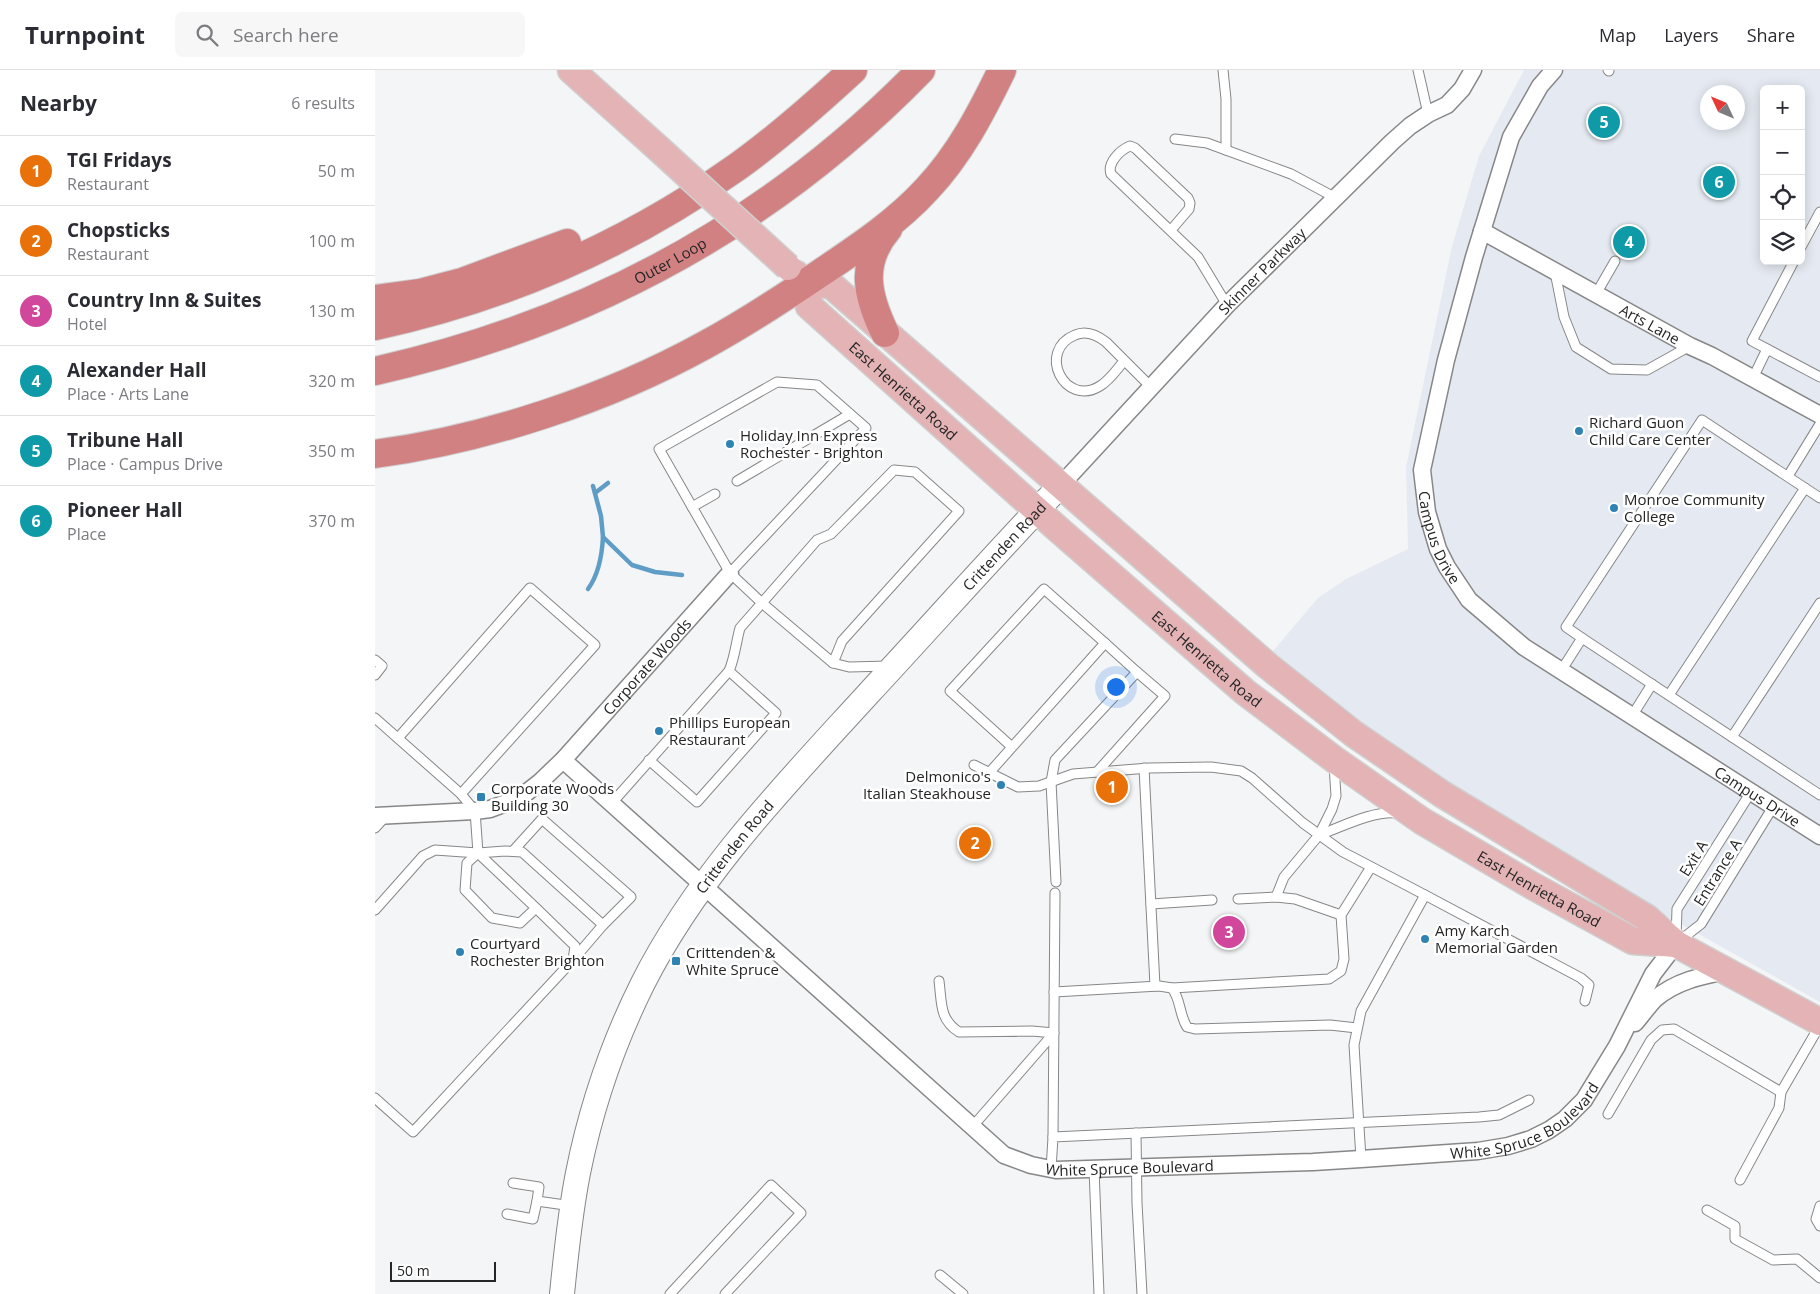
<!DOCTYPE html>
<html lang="en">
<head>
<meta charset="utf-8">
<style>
	body { margin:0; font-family:"Open Sans",sans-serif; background:#f7f7f7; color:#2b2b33 }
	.controls { position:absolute; right:15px; top:15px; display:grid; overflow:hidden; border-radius:8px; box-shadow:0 2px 12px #0003 }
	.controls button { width:45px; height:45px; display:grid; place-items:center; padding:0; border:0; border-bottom:1px solid #e1e1e2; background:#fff; color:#2b2b33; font:25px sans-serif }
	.compass { position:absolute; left:1325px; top:15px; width:45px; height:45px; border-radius:50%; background:#fff; box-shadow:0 2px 12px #0003; rotate:314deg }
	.scale { position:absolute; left:15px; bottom:12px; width:106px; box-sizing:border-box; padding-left:5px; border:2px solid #252526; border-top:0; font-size:14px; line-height:18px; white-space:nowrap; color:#252526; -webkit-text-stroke:4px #fff; paint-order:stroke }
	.you { position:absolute; left:740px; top:616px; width:18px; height:18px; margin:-12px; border:4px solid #fff; border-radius:50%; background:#1a73e8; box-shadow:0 0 0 8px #1a73e833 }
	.badge { display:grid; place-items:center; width:32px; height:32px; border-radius:50%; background:#d93025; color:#fff; font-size:16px; font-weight:700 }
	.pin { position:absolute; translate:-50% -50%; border:2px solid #fff; box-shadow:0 1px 5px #0006 }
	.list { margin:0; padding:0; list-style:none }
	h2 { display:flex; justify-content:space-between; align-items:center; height:65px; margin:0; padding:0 20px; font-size:21px }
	h2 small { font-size:16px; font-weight:400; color:#7c7c81 }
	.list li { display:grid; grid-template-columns:32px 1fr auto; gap:15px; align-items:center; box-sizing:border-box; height:70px; padding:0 20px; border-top:1px solid #e1e1e2 }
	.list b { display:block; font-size:19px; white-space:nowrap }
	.list p { margin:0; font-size:16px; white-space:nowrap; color:#7c7c81 }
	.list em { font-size:16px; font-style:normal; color:#7c7c81 }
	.icon { flex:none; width:28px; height:28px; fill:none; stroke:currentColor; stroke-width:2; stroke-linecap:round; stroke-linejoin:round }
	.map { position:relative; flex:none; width:1445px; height:1224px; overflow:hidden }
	header { display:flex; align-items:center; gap:30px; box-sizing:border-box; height:70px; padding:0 25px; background:#fff; border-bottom:1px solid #e1e1e2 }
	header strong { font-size:24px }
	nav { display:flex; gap:28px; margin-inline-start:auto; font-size:18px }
	.search { width:350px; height:45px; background:#f7f7f7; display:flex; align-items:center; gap:12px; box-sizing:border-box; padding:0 18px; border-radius:8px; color:#7c7c81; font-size:19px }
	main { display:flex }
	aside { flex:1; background:#fff }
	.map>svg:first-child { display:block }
</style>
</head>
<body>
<header>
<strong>Turnpoint</strong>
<div class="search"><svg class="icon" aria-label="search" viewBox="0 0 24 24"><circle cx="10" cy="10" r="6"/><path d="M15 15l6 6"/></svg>Search here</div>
<nav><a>Map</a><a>Layers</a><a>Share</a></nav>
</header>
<main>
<aside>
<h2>Nearby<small>6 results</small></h2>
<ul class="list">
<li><span class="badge" style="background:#e8710a">1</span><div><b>TGI Fridays</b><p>Restaurant</p></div><em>50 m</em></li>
<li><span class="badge" style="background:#e8710a">2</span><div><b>Chopsticks</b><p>Restaurant</p></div><em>100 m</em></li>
<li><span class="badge" style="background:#d1479c">3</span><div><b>Country Inn &amp; Suites</b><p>Hotel</p></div><em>130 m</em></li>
<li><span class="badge" style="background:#0f9aa8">4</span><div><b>Alexander Hall</b><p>Place · Arts Lane</p></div><em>320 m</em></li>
<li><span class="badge" style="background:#0f9aa8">5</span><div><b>Tribune Hall</b><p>Place · Campus Drive</p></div><em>350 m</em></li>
<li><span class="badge" style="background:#0f9aa8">6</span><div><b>Pioneer Hall</b><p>Place</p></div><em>370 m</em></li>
</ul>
</aside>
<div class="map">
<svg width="1445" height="1224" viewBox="0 0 1445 1224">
	<rect width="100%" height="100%" fill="#f4f5f6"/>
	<path fill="#e5eaf2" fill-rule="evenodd" d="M1149 0H1445V932L1252 824 1051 699 937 617 898 581 943 528 971 509 1033 479 1031 397 1077 176 1104 86ZM1389 19H1426V191H1389ZM1332 22H1362V52H1332Z"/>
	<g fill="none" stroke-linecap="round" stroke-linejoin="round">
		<g stroke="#5f9dc7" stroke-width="4.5">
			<polyline points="218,416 226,446 228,467 257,495 280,502 307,505"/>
			<polyline points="220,423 233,413"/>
			<path d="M213 519C224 504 227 486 228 467"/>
		</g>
		<defs>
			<g id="lane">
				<polyline points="848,0 851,29 851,80"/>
				<polyline points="1043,0 1053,44"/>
				<polyline points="1233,0 1234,1"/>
				<polyline points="800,69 832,73 916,104 961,128"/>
				<path d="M796 160 814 139 815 133 813 128 760 78 755 76C745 80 732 93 736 104L823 187 852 235"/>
				<polyline points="1426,177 1445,142"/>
				<polyline points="1419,191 1377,271 1445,307"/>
				<polyline points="1180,202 1189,247 1201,277 1236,299 1272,300 1315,276"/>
				<polyline points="1221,224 1240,191"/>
				<path d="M749 291C742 299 735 310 725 316 690 338 661 281 700 265 711 260 722 265 731 272L776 317"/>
				<polyline points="1378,308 1392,279"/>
				<polyline points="1413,406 1445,354"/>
				<polyline points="362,411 475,344"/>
				<polyline points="317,437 340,424"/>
				<polyline points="355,503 491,358 442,315 402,312 284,379 355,503 387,533 458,593 474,597 514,596"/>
				<polyline points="1207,568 1445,725"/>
				<polyline points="730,573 762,602"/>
				<polyline points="0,590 7,596 0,605"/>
				<polyline points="1186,601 1207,568 1191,557 1327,350 1445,428"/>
				<polyline points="1294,625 1430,418"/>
				<polyline points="1257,646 1277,614"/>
				<polyline points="0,648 86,724 100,741 103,783"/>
				<polyline points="1357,667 1445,533"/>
				<polyline points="23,668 155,518 220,575 86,724"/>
				<polyline points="274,690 322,732 401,643 354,601"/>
				<polyline points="599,695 643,717 664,716 698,704 774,698 836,697 866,701 877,708 928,753 968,782 1050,825"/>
				<polyline points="769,698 780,916"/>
				<polyline points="614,703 730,573 669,519 575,621 637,677"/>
				<path d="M236 734 354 601C360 587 361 572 365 558L442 470 456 464 519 400 540 402 584 441 467 571 458 593"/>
				<polyline points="0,758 11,746"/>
				<path d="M944 765C969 756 996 741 1022 743"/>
				<polyline points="681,812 676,712 680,690 762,602 790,626 722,702"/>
				<polyline points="901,827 909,807 944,765 957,739 961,726 959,695"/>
				<polyline points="863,829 901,827 920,829 966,845"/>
				<polyline points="776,834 837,830"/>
				<polyline points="0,840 48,786 60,780 103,783 130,781 147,782 228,855 256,827 167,749 138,781"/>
				<polyline points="1301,869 1302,839 1376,722"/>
				<polyline points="1303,872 1326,854 1398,737"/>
				<polyline points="198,890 228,855"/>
				<path d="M564 911C567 933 564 949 584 962L657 961 679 963 598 1056"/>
				<polyline points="797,918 954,909 966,901 969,889 966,845 996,797"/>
				<path d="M679 922 784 916 797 918C806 930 804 944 812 957L820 959 955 955 982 958"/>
				<polyline points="0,1028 38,1062 198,890 200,876 161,838 145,853 117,848 90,820 92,793 103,783 161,838"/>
				<polyline points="1233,1044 1276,970 1287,960 1299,959 1406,1022 1445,955"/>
				<polyline points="761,1063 762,1133 767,1224"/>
				<polyline points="678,1067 680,823"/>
				<polyline points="986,1089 979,975 986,941 1050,825 1206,908 1214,915 1210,931"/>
				<polyline points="719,1099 724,1224"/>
				<polyline points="676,1100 678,1067 1104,1047 1124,1045 1154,1030"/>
				<polyline points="1365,1110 1404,1038 1406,1022"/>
				<polyline points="138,1113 164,1117 162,1131"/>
				<polyline points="1445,1136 1441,1149 1445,1156"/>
				<polyline points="1332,1140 1360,1156 1360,1169 1398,1190 1422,1189 1445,1208"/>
				<polyline points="132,1144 158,1149 162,1131 197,1136"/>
				<polyline points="565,1205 588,1224"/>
				<polyline points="295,1224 396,1115 426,1143 350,1224"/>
			</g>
			<g id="street">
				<path id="s1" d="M1179 0 1165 16 1136 67 1099 187 1071 290 1047 400 1052 442 1063 479 1072 497 1094 530 1149 577 1445 766"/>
				<path id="s2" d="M1107 161 1315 276 1337 286 1445 345"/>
				<path id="s3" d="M685 416 852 235 1017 72 1035 56 1053 44 1072 35 1087 19 1098 0"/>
				<path id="s4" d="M188 690 629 1085 656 1095 681 1100 938 1092 986 1089 1103 1081 1133 1076 1156 1069 1174 1060 1190 1049 1209 1030 1242 976 1278 904 1301 874"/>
				<path id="s5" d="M0 746 100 741 115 739 134 732 151 723 165 712 188 690 355 503"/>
				<path d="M1260 953C1267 945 1273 936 1280 929 1301 911 1326 906 1352 901"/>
			</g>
			<g id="secondary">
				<path id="s6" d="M187 1224C191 1184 195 1143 203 1103 216 1038 238 973 268 913 323 804 411 714 493 624 557 555 620 484 685 416"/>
			</g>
			<g id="primary">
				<polyline points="196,0 284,79"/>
				<polyline points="421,204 431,213 456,215 893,596 979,664 1067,724 1272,848 1301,874 1445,952"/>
				<path id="s7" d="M431 213 434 236 684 460 870 622 960 690 1047 751 1156 815 1258 871 1301 874"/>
			</g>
			<g id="highway">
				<polyline points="0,229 45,223 87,212 192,173"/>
				<path d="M0 256C130 228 253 174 362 97 403 68 441 34 478 0"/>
				<path d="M510 263C492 226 484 193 513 159"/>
				<path id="s8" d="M0 301C210 254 395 155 546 0"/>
				<path d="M0 384C111 369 232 329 330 275 369 254 407 229 444 204 481 179 521 153 552 119 585 84 606 43 627 0"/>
			</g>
		</defs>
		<use href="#lane" stroke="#878788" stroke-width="11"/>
		<use href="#street" stroke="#878788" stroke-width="19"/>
		<use href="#secondary" stroke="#878788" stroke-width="26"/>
		<use href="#primary" stroke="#cfcfcf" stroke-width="29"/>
		<use href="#highway" stroke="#cfcfcf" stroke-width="30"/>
		<use href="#lane" stroke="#fff" stroke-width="9"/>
		<use href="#street" stroke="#fff" stroke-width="16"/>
		<use href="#secondary" stroke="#fff" stroke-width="24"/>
		<use href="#primary" stroke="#e4b3b5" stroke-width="26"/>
		<use href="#highway" stroke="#d28183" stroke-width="28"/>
		<defs>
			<polyline id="primary-bridge" points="284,79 413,197"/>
		</defs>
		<use href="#primary-bridge" stroke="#cfcfcf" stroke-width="29" stroke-linecap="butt"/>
		<use href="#primary-bridge" stroke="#e4b3b5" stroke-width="26"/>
	</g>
	<g fill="#2f83b3" stroke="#fff" stroke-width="2">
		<circle cx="1204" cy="361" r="5"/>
		<circle cx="355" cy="374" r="5"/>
		<circle cx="1239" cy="438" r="5"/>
		<circle cx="284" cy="661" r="5"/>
		<circle cx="626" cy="715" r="5"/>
		<rect x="101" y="722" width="10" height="10" rx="2.5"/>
		<circle cx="1050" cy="869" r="5"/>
		<circle cx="85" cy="882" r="5"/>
		<rect x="296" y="886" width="10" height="10" rx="2.5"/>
	</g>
	<g text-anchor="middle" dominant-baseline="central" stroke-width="5" stroke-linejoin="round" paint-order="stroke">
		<g font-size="15" fill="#252526" stroke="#fff">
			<text stroke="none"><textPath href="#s8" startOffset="316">Outer Loop</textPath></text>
			<text stroke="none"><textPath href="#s3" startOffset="295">Skinner Parkway</textPath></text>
			<text stroke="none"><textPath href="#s2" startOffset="192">Arts Lane</textPath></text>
			<text stroke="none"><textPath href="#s7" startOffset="150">East Henrietta Road</textPath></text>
			<text stroke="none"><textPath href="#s1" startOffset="495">Campus Drive</textPath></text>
			<text stroke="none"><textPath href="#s6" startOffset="892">Crittenden Road</textPath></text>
			<text stroke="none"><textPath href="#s7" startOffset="555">East Henrietta Road</textPath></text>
			<text stroke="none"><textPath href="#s5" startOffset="330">Corporate Woods</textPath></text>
			<text stroke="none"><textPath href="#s1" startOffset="915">Campus Drive</textPath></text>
			<text stroke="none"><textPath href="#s6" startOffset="488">Crittenden Road</textPath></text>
			<text transform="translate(1318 788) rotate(-58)">Exit A</text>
			<text transform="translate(1342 802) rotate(-58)">Entrance A</text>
			<text stroke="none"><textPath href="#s7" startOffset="960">East Henrietta Road</textPath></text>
			<text stroke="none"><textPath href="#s4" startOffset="1125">White Spruce Boulevard</textPath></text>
			<text stroke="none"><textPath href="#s4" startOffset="720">White Spruce Boulevard</textPath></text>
		</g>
		<g font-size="15" fill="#252526" stroke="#fff" text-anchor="start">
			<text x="1214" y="352">Richard Guon<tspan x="1214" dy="17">Child Care Center</tspan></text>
			<text x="365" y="365">Holiday Inn Express<tspan x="365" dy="17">Rochester - Brighton</tspan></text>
			<text x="1249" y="429">Monroe Community<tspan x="1249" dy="17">College</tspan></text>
			<text x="294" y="652">Phillips European<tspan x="294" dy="17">Restaurant</tspan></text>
			<text x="616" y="706" text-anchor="end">Delmonico's<tspan x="616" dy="17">Italian Steakhouse</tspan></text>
			<text x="116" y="718">Corporate Woods<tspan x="116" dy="17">Building 30</tspan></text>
			<text x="1060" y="860">Amy Karch<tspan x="1060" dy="17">Memorial Garden</tspan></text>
			<text x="95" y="873">Courtyard<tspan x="95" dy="17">Rochester Brighton</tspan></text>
			<text x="311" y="882">Crittenden &amp;<tspan x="311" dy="17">White Spruce</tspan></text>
		</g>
	</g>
</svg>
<div class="controls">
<button>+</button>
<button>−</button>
<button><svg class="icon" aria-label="locate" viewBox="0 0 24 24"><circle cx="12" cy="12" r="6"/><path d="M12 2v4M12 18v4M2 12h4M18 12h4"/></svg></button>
<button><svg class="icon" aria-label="layers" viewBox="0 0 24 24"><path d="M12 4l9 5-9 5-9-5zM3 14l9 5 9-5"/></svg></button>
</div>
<svg class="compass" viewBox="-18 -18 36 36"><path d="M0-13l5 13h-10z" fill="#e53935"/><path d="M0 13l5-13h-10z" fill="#7c7c81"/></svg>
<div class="scale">50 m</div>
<div class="you"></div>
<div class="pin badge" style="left:737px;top:717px;background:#e8710a">1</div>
<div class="pin badge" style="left:600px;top:773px;background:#e8710a">2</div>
<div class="pin badge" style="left:854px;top:862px;background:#d1479c">3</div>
<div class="pin badge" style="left:1254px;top:172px;background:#0f9aa8">4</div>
<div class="pin badge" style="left:1229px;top:52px;background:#0f9aa8">5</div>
<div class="pin badge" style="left:1344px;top:112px;background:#0f9aa8">6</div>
</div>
</main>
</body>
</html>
